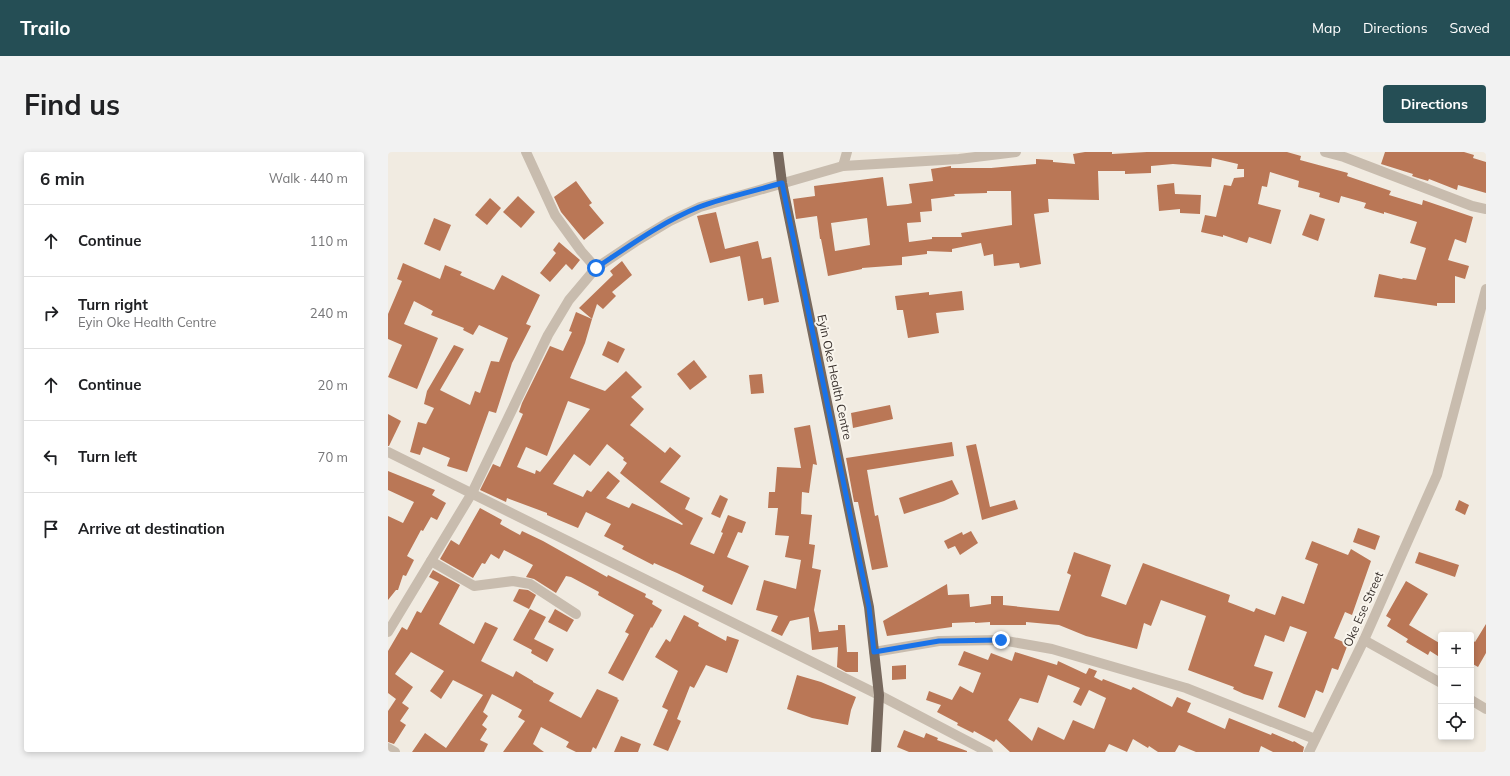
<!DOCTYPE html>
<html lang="en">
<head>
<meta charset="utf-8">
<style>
	body { margin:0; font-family:Mulish,sans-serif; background:#f2f2f2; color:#202124 }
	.controls { position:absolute; right:12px; bottom:12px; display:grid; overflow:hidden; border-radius:4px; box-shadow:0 2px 6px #0003 }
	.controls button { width:36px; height:36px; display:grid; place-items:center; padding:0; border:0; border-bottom:1px solid #e0e0e0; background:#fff; color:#202124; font:20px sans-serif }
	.stop { position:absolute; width:12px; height:12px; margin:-9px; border:3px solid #1a73e8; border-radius:50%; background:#fff }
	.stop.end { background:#1a73e8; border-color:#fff; box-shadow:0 1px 4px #0008 }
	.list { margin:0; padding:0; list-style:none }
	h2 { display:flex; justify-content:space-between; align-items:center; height:52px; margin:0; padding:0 16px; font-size:17px }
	h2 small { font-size:13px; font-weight:400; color:#757577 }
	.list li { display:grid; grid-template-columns:26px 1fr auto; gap:12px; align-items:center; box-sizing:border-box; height:72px; padding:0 16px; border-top:1px solid #e0e0e0 }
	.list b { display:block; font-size:15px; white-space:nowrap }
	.list p { margin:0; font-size:13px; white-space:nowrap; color:#757577 }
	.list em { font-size:13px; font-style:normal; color:#757577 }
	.icon { flex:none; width:22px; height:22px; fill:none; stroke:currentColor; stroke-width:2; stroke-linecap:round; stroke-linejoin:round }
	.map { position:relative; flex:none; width:1098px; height:600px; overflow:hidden; border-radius:4px }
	header { display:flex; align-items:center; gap:24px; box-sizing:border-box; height:56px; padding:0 20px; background:#254e55; color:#fff }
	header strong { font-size:19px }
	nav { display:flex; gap:22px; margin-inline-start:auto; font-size:14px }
	.intro { display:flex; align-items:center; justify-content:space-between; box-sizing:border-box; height:96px; padding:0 24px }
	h1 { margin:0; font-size:28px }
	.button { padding:10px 18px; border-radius:4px; background:#254e55; color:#fff; font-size:14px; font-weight:700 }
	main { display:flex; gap:24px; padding:0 24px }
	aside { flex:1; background:#fff; border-radius:4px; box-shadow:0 2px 6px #0003 }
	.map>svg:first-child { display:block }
</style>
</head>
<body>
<header>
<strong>Trailo</strong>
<nav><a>Map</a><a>Directions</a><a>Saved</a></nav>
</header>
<div class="intro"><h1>Find us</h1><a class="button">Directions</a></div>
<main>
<aside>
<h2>6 min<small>Walk · 440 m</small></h2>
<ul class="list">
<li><svg class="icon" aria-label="ahead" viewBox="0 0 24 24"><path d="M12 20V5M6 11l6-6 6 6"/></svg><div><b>Continue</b></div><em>110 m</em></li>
<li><svg class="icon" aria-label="right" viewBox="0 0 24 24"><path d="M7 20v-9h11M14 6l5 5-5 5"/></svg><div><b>Turn right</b><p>Eyin Oke Health Centre</p></div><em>240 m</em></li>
<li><svg class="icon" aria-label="ahead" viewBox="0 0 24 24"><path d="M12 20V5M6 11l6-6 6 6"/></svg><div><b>Continue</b></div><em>20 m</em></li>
<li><svg class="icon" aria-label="left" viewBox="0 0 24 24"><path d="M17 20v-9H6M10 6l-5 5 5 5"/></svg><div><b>Turn left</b></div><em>70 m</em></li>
<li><svg class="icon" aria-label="arrive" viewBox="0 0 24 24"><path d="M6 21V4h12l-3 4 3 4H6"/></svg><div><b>Arrive at destination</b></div></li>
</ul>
</aside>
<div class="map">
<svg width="1098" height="600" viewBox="0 0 1098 600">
	<rect width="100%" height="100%" fill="#f1ebe1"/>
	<g fill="#ba7756" fill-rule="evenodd">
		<path d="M697 0H724V2L759 0H899L913 4 912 8 960 21 959 24 1003 39 1001 43 1034 53 1035 48 1085 65 1078 91 1067 87 1060 108 1081 114 1077 127 1067 124V151H1049V154L986 145 991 122 1014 127 1015 126 1028 128 1038 96 1022 91 1029 70 996 60V62L976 56 978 51 953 44 951 51 931 45 932 41 910 35 911 29 882 20 879 35 874 34 870 52 893 58 883 92 861 85 859 91 835 83V85L813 80 817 63 828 65 836 33 843 34 846 26 856 25V17H849L850 12 824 6 823 15 785 12 763 14V21L737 22V19H710L711 48 660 47 661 60 646 62 653 112 632 116 631 111 606 114 605 102 596 104 593 91 564 97V100L539 99V102L514 105V113L474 116V117L440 124 433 87H432L429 64 408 67 405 47 427 44 426 34 495 25 499 54 520 52 524 51 521 32 545 29 543 17 563 14V16H603L648 12V7L665 8V10L687 12 685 2ZM599 39H623L624 73 573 81 574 85H544V87L521 90 519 71 533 70 532 60 544 59 543 47 567 44 566 42 599 41ZM479 66 482 93 447 99 443 71Z"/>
		<polygon points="997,0 1076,0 1086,3 1085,6 1098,10 1098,41 1070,33 1069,38 1041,27 1040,29 1030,26 1024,24 1025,22 993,12"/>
		<polygon points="188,29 204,51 201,53 216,71 196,88 173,60 166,45"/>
		<polygon points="786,31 787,42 813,43 812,62 792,61 792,57 771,59 769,33"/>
		<polygon points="130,44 147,60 133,76 115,60"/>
		<polygon points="102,46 113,56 99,73 87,63"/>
		<polygon points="328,60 337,97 370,89 374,107 383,105 391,150 376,153 375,146 360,149 352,104 322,111 309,64"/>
		<polygon points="922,62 937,67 930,89 914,83"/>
		<polygon points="46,66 63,73 52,99 36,92"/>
		<polygon points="171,90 192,108 184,118 178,112 162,130 152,121 168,101 165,98"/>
		<polygon points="234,109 244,123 224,140 228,144 215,157 209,152 204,167 191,156 225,123 222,119"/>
		<polygon points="15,111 52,127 57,113 74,120 72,123 106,138 114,123 152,143 138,172 143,174 124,211 108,261 101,259 79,320 59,314 62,306 35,295 32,303 22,300 30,270 38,272 46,256 36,252 39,239 66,193 76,197 52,238 82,253 87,239 92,241 103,209 111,210 120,186 91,173 85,183 75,178 76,176 43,163 45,159 26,149 16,172 50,186 29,237 0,225 14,193 0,187 0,162 14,129 9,127"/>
		<polygon points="574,139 576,158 548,161 551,181 520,186 515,158 509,158 507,144 541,140 541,143"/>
		<path d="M188 160 204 167 197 191 182 226 217 239 238 219 254 235 243 245 256 257 242 273 277 301 282 295 293 304 272 330 302 346 297 357 315 366 302 392 326 402 335 381 333 380 340 363 358 370 354 381 350 380 339 405 361 414 344 453 314 439 316 434 289 421 266 411 265 413 234 397 236 394 216 384 223 372 198 360 190 376 159 363V361L119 346 118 350 92 338 105 312 112 315 135 262 131 260 134 251 162 194 175 199 184 180 181 179ZM180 249 202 257 152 320 148 318 147 322 129 315 138 295 159 304ZM219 292 236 306 235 308 239 311 232 321 295 372 294 373 244 351 241 356 218 346 232 329 220 319 203 340 199 338 195 345 165 332 186 302 202 314Z"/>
		<polygon points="220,189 237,197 230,211 214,203"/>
		<polygon points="306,208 319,225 302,238 289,222"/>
		<polygon points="374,222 376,241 363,242 361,223"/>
		<polygon points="502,253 505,267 465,276 463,261"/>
		<polygon points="0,262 13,269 1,294 0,294"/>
		<polygon points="422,273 429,313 425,312 421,341 414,340 413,362 424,363 421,392 427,393 424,416 433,418 426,458 431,480 450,478 450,473 457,473 459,500 470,500 470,520 458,520 449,515 450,495 424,498 421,465 402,469 394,484 383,479 390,464 368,458 376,428 408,437 413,408 397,405 401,384 387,383 390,356 380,356 381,340 387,340 389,315 413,316 406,276"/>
		<polygon points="564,290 566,304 479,318 487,364 490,363 500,415 484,418 470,350 466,350 458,306"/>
		<polygon points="588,292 602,355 627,348 630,357 594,368 578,294"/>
		<polygon points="0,319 47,338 44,343 58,351 49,368 43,365 35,379 33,378 19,404 26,408 18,424 15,423 10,438 8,438 0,448 0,364 15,371 26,350 0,338"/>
		<polygon points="564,328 571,342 556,349 516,362 511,346"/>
		<polygon points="332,343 340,347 332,366 323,362"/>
		<polygon points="1071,348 1081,353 1077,363 1067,358"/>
		<polygon points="92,356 114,368 112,372 132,383 134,379 155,389 219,425 220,423 258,442 257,445 265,449 264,452 274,458 264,476 263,475 235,529 220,521 241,482 237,480 246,463 210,443 211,440 183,425 178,424 168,441 146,427 138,425 145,413 116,398 111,407 103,402 97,412 94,411 85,426 52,407 63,388 71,393"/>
		<polygon points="970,376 992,384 987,398 965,390"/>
		<polygon points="583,379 590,391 572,403 567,394 560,397 556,389 574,380 575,383"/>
		<polygon points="924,389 960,403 963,397 983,409 964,463 957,460 946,486 960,492 950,518 944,516 935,541 928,538 917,566 890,555 919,480 902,474 896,490 877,483 866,514 885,520 875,548 856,542 845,537 846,535 800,518 818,464 773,448 763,474 756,471 749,497 698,484 671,473 638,470 638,473 602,473 602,470 587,471 587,470 564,471 564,475 499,484 495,469 559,432 560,443 581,442 582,455 603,452 603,444 615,444 615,453 671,459 683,423 679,421 686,400 723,413 713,444 738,453 755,411 842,443 840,450 866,460 868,456 887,463 894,444 916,452 930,412 917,407"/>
		<polygon points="1031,400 1071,413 1067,425 1027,411"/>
		<polygon points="45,418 72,433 51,472 86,492 97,470 110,476 93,509 125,525 128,519 145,529 145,530 166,541 161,549 193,566 209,537 230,546 229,547 231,548 208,597 205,595 203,600 188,600 178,595 181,590 153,575 145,592 156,600 115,600 137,569 130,565 134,558 104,542 95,560 100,564 94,573 99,577 92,588 100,592 96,600 24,600 37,581 58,596 95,543 65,528 53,547 42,539 56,519 23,500 7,522 25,535 14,551 21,556 12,569 18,573 6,592 0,590 0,559 8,547 0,541 0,499 14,475 19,478 29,459 33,461 51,430 41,425"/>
		<polygon points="1018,429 1040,442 1021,473 1053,492 1053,506 1042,499 1040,503 1018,490 1020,487 999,474 1003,467 998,464"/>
		<polygon points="131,437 140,438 148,443 141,457 125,449"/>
		<polygon points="142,457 158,465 146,487 166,497 159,510 143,501 144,498 125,488"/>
		<polygon points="167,457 186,468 179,480 160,470"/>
		<polygon points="296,463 311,471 310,474 338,489 339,484 351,488 339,521 318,513 306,536 302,534 289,567 293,569 280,599 265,593 280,558 274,555 290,519 267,505 278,487 282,490"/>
		<polygon points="1098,472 1098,501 1090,515 1083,511 1083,487 1087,490"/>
		<path d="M576 499 600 508 603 501 624 509 627 500 669 513 670 509 698 522 701 516 709 519 706 525 714 529 715 527 743 538 745 535 784 555 789 545 803 551 799 560 837 577 841 566 883 583 884 581 905 590 906 589 916 595 915 600H885L873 594 871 600H808L791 593 787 600H770L761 594 760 596 745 587 739 600 721 592 717 600H622L608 587 606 590 586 579 585 581 569 573 570 571 549 560 553 553 538 548 541 539 564 548 572 534 585 541 593 521 570 513ZM660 523 692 536 685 550 693 554 701 538 718 546 706 577 685 568 676 588 650 575 644 589 620 568 632 546 650 551Z"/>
		<polygon points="518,513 518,527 504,528 504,514"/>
		<polygon points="409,523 433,530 468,545 463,558 460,573 424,566 399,557"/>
		<polygon points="516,578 536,586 538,581 550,586 549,588 579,599 579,600 521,600 509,595"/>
		<polygon points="233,584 253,592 250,600 226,600"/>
	</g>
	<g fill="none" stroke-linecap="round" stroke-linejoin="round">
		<g stroke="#c8bcae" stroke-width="10">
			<polyline points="138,0 167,63 193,99 208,116"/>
			<polyline points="937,0 956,5 1084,54 1098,57"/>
			<polyline points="455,14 459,0"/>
			<polyline points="0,300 491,543 600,600"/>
			<polyline points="43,409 86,434 125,429 142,432 188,462"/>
			<polyline points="0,480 84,341 160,183 181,148 208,116 247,90 282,69 312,55 455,14 571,7 628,0"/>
			<polyline points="976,488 1053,531"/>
			<polyline points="486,500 551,489 613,488 664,497 798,536 927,587"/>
			<polyline points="1083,548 1098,557"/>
			<polyline points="0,596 7,600"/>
			<polyline points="921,600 976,488 1049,323 1098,137"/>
		</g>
		<polyline stroke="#78695e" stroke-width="10" points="390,0 394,31 481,455 491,543 488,600"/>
	</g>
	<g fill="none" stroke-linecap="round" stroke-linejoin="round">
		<path stroke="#1a73e8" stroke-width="5" d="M208 116C241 94 274 70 311 55 338 45 367 39 394 31L481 455 486 500 551 489 613 488"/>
	</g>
	<g text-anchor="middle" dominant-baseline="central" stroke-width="4" stroke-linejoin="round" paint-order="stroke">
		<g font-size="12" fill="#38302c" stroke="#f9f5ed">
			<text transform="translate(447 225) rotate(78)">Eyin Oke Health Centre</text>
			<text transform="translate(975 457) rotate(-66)">Oke Ese Street</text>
		</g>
	</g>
</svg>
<div class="controls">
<button>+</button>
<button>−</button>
<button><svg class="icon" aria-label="locate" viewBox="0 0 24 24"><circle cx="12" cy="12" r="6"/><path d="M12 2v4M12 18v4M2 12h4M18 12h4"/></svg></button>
</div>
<div class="stop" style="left:208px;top:116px"></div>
<div class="stop end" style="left:613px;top:488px"></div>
</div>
</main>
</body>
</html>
